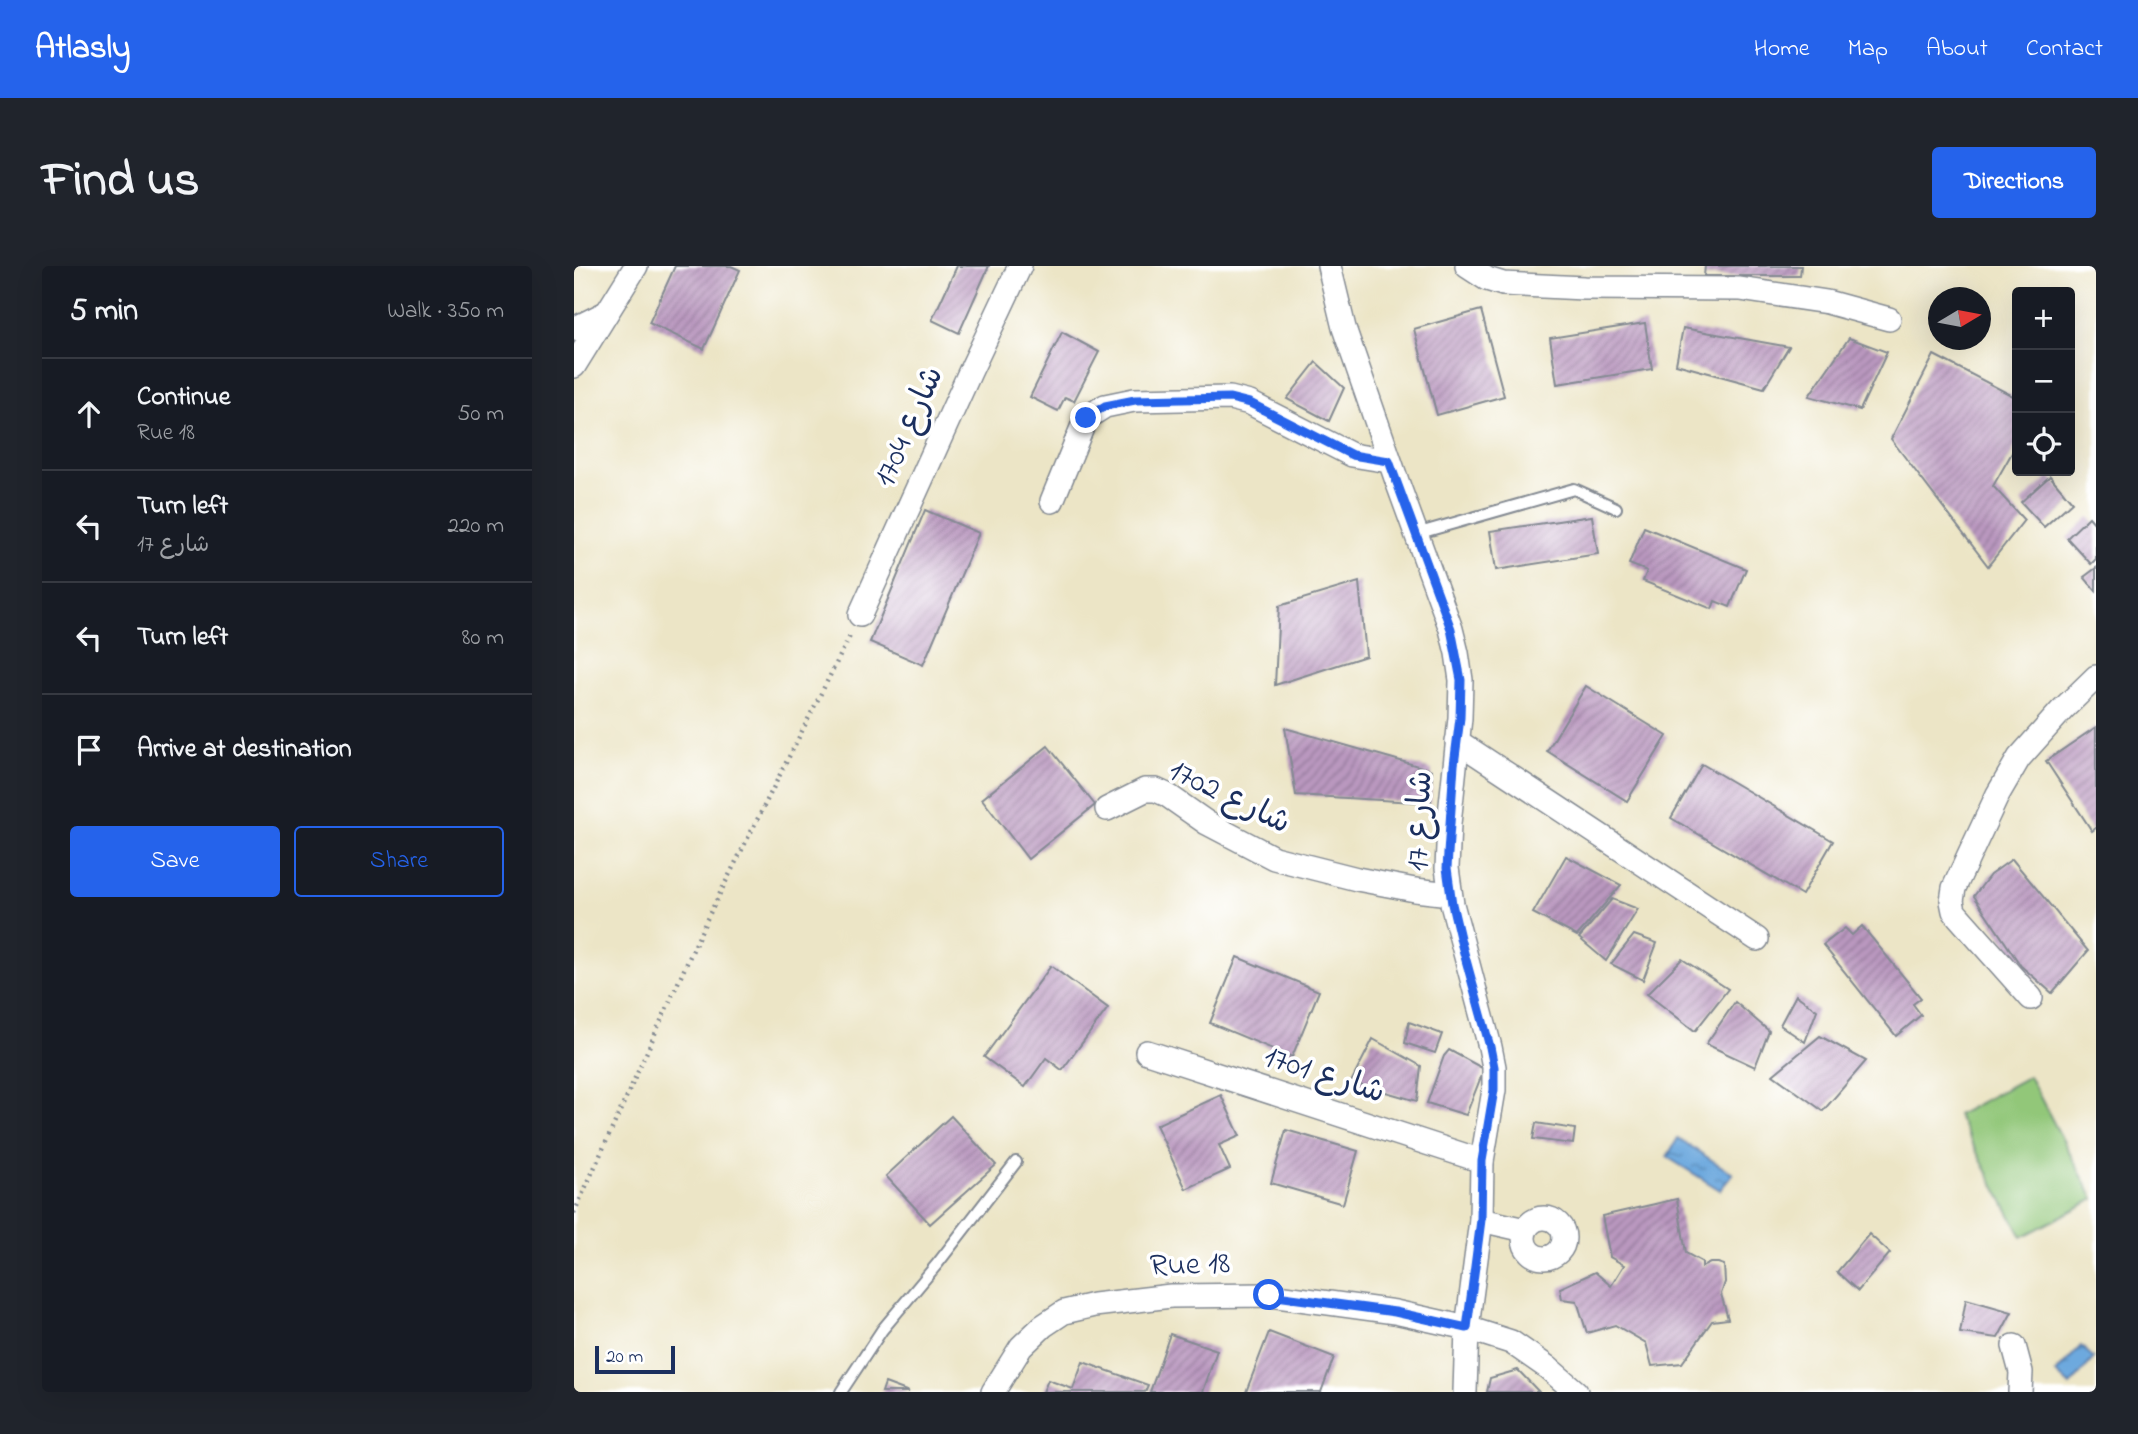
<!DOCTYPE html>
<html lang="en">
<head>
<meta charset="utf-8">
<style>
	body { margin:0; font-family:"Indie Flower","Playpen Sans Arabic",sans-serif; background:#20242c; color:#f1f3f6 }
	.controls { position:absolute; right:21px; top:21px; display:grid; overflow:hidden; border-radius:7px; box-shadow:0 7px 28px #0002 }
	.controls button { width:63px; height:63px; display:grid; place-items:center; padding:0; border:0; border-bottom:2px solid #363941; background:#171b24; color:#f1f3f6; font:35px sans-serif }
	.compass { position:absolute; left:1354px; top:21px; width:63px; height:63px; border-radius:50%; background:#171b24; box-shadow:0 7px 28px #0002; rotate:80deg }
	.scale { position:absolute; left:21px; bottom:18px; width:80px; box-sizing:border-box; padding-left:7px; border:4px solid #1b2f5e; border-top:0; font-size:19px; line-height:24px; white-space:nowrap; color:#1b2f5e; -webkit-text-stroke:5px #fff; paint-order:stroke }
	.stop { position:absolute; width:21px; height:21px; margin:-16px; border:5px solid #2563eb; border-radius:50%; background:#fff }
	.stop.end { background:#2563eb; border-color:#fff; box-shadow:0 2px 7px #0008 }
	.list { margin:0; padding:0; list-style:none }
	h2 { display:flex; justify-content:space-between; align-items:center; height:91px; margin:0; padding:0 28px; font-size:30px }
	h2 small { font-size:23px; font-weight:400; color:#9ea1a6 }
	.list li { display:grid; grid-template-columns:46px 1fr auto; gap:21px; align-items:center; box-sizing:border-box; height:112px; padding:0 28px; border-top:2px solid #363941 }
	.list b { display:block; font-size:26px; white-space:nowrap }
	.list p { margin:0; font-size:23px; white-space:nowrap; color:#9ea1a6 }
	.list em { font-size:23px; font-style:normal; color:#9ea1a6 }
	.actions { display:flex; gap:14px; padding:21px 28px }
	.actions a { flex:1; padding:16px 0; border:2px solid #2563eb; border-radius:7px; text-align:center; font-size:24px; color:#2563eb }
	.actions .main { background:#2563eb; color:#fff }
	.icon { flex:none; width:38px; height:38px; fill:none; stroke:currentColor; stroke-width:2; stroke-linecap:round; stroke-linejoin:round }
	.map { position:relative; flex:none; width:1522px; height:1126px; overflow:hidden; border-radius:7px }
	header { display:flex; align-items:center; gap:42px; box-sizing:border-box; height:98px; padding:0 35px; background:#2563eb; color:#fff }
	header strong { font-size:33px }
	nav { display:flex; gap:38px; margin-inline-start:auto; font-size:24px }
	.intro { display:flex; align-items:center; justify-content:space-between; box-sizing:border-box; height:168px; padding:0 42px }
	h1 { margin:0; font-size:49px }
	.button { padding:18px 32px; border-radius:7px; background:#2563eb; color:#fff; font-size:24px; font-weight:700 }
	main { display:flex; gap:42px; padding:0 42px }
	aside { flex:1; background:#171b24; border-radius:7px; box-shadow:0 7px 28px #0002 }
	.map>svg:first-child { display:block }
</style>
</head>
<body>
<header>
<strong>Atlasly</strong>
<nav><a>Home</a><a>Map</a><a>About</a><a>Contact</a></nav>
</header>
<div class="intro"><h1>Find us</h1><a class="button">Directions</a></div>
<main>
<aside>
<h2>5 min<small>Walk · 350 m</small></h2>
<ul class="list">
<li><svg class="icon" aria-label="ahead" viewBox="0 0 24 24"><path d="M12 20V5M6 11l6-6 6 6"/></svg><div><b>Continue</b><p>Rue 18</p></div><em>50 m</em></li>
<li><svg class="icon" aria-label="left" viewBox="0 0 24 24"><path d="M17 20v-9H6M10 6l-5 5 5 5"/></svg><div><b>Turn left</b><p>شارع 17</p></div><em>220 m</em></li>
<li><svg class="icon" aria-label="left" viewBox="0 0 24 24"><path d="M17 20v-9H6M10 6l-5 5 5 5"/></svg><div><b>Turn left</b></div><em>80 m</em></li>
<li><svg class="icon" aria-label="arrive" viewBox="0 0 24 24"><path d="M6 21V4h12l-3 4 3 4H6"/></svg><div><b>Arrive at destination</b></div></li>
</ul>
<div class="actions"><a class="main">Save</a><a>Share</a></div>
</aside>
<div class="map">
<svg width="1522" height="1126" viewBox="0 0 1522 1126">
	<defs>
		<pattern id="water-ripples" width="26" height="14" patternUnits="userSpaceOnUse" patternTransform="scale(1.75)"><rect width="26" height="14" fill="#6da9de"/><path d="M2 4q2-2 4 0t4 0M15 11q2-2 4 0t4 0" fill="none" stroke="#598ab7"/></pattern>
		<pattern id="building-hatch" width="6" height="6" patternUnits="userSpaceOnUse" patternTransform="scale(1.75)"><rect width="6" height="6" fill="#ba98bf"/><path d="M-1 1l2-2M0 6l6-6M5 7l2-2" fill="none" stroke="#967c9e"/></pattern>
	</defs>
	<rect width="100%" height="100%" fill="#fff"/>
	<filter id="ink" filterUnits="userSpaceOnUse"><feTurbulence type="fractalNoise" baseFrequency=".0143" numOctaves="2"/><feDisplacementMap in="SourceGraphic" scale="14" xChannelSelector="R" yChannelSelector="G"/><feConvolveMatrix kernelMatrix="1 2 1 2 8 2 1 2 1" color-interpolation-filters="sRGB"/></filter>
	<filter id="wash" filterUnits="userSpaceOnUse"><feTurbulence type="fractalNoise" baseFrequency=".00686" numOctaves="4" result="noise"/><feDisplacementMap in="SourceGraphic" scale="28" xChannelSelector="R" yChannelSelector="G"/><feGaussianBlur stdDeviation="1.57" result="paint"/><feColorMatrix in="noise" values="0 0 0 0 0 0 0 0 0 0 0 0 0 0 0 0 0 1.4 0 .05"/><feComposite in="paint" operator="in"/></filter>
	<g filter="url(#wash)">
		<rect width="100%" height="100%" fill="#ece5c6"/>
		<polygon fill="#92c779" stroke="#567b6c" stroke-width="2" points="1455,810 1520,933 1448,971 1383,849"/>
		<g fill="url(#water-ripples)" stroke="#446c9e" stroke-width="2">
			<polygon points="1104,872 1159,908 1146,924 1093,891"/>
			<polygon points="1507,1080 1520,1092 1496,1120 1482,1107"/>
		</g>
		<g id="blocks">
			<g fill="url(#building-hatch)">
				<polygon points="101,0 157,0 166,4 130,83 75,57"/>
				<polygon points="383,0 415,0 385,67 358,54"/>
				<polygon points="1131,0 1227,0 1226,10 1130,10"/>
				<polygon points="907,44 930,130 863,149 840,63"/>
				<polygon points="1071,57 1078,103 983,118 976,72"/>
				<polygon points="1109,62 1215,81 1190,122 1102,98"/>
				<polygon points="488,66 525,86 500,135 491,131 484,145 456,131"/>
				<polygon points="1275,72 1313,86 1286,144 1235,130"/>
				<polygon points="1360,89 1443,132 1443,178 1419,220 1450,254 1414,300 1317,173"/>
				<polygon points="742,96 770,122 755,155 713,133"/>
				<polygon points="1476,210 1498,236 1470,261 1447,236"/>
				<polygon points="351,244 405,267 349,399 296,376"/>
				<polygon points="1018,250 1024,288 922,304 916,265"/>
				<polygon points="1515,251 1522,259 1522,293 1517,298 1493,272"/>
				<polygon points="1070,261 1172,303 1156,341 1141,335 1138,343 1069,315 1073,305 1055,298"/>
				<polygon points="1522,302 1522,325 1510,311"/>
				<polygon points="785,316 792,390 701,419 705,340"/>
				<polygon points="1012,420 1093,470 1053,535 973,485"/>
				<polygon points="1522,461 1522,562 1518,565 1472,495"/>
				<polygon points="711,462 858,504 857,537 722,529"/>
				<polygon points="474,480 521,539 454,593 408,533"/>
				<polygon points="1128,498 1259,575 1228,629 1097,552"/>
				<polygon points="992,590 1047,619 1003,670 959,647"/>
				<polygon points="1438,593 1514,685 1478,727 1447,700 1400,630 1416,609"/>
				<polygon points="1038,633 1064,643 1032,695 1005,672"/>
				<polygon points="1288,660 1347,732 1339,738 1347,749 1322,770 1249,679 1271,662 1278,669"/>
				<polygon points="1060,669 1083,677 1069,714 1037,698"/>
				<polygon points="663,691 745,725 718,791 636,757"/>
				<polygon points="1108,693 1154,723 1121,765 1073,728"/>
				<polygon points="477,700 534,742 488,804 472,792 451,821 410,791"/>
				<polygon points="1222,729 1243,744 1231,776 1206,759"/>
				<polygon points="1161,736 1195,765 1181,801 1132,778"/>
				<polygon points="835,756 868,768 861,787 831,777"/>
				<polygon points="1246,770 1292,795 1249,845 1199,809"/>
				<polygon points="799,773 847,800 843,835 777,816"/>
				<polygon points="875,784 910,803 892,849 853,837 870,790"/>
				<polygon points="647,829 666,870 645,879 656,903 612,923 582,859"/>
				<polygon points="377,850 422,899 356,958 312,910"/>
				<polygon points="962,857 1001,863 999,878 959,873"/>
				<polygon points="712,864 784,885 769,938 697,917"/>
				<polygon points="1103,933 1112,987 1128,996 1128,1001 1136,997 1144,997 1150,999 1151,1016 1147,1028 1154,1053 1138,1055 1108,1097 1078,1100 1072,1077 1041,1059 1013,1067 1003,1035 988,1033 986,1022 1021,1006 1037,1020 1050,999 1036,991 1028,950"/>
				<polygon points="1295,968 1316,987 1284,1025 1263,1006"/>
				<polygon points="1392,1033 1438,1046 1424,1072 1386,1067"/>
				<polygon points="695,1066 760,1091 747,1126 672,1126"/>
				<polygon points="596,1068 643,1084 629,1126 576,1126"/>
				<polygon points="509,1096 574,1119 571,1126 469,1126 474,1114 499,1123"/>
				<polygon points="944,1104 965,1126 913,1126 916,1112"/>
				<polygon points="311,1117 335,1126 308,1126"/>
			</g>
		</g>
	</g>
	<g filter="url(#ink)">
		<use href="#blocks" fill-opacity="0" stroke="#848a92" stroke-width="2"/>
		<g fill="none" stroke-linecap="round" stroke-linejoin="round">
			<defs>
				<g id="lane">
					<polyline points="842,268 1000,223 1042,242"/>
					<polyline points="267,1126 308,1064 364,997 442,896"/>
				</g>
				<g id="street">
					<polyline points="755,0 770,62 824,218 877,363 883,387 887,414 886,452 875,558 873,602 878,638 916,781 920,801 920,824 908,895 907,954 893,1062 891,1126"/>
					<polyline points="893,0 913,13 929,18 1010,22 1166,23 1253,36 1315,53"/>
					<polyline points="0,63 32,47"/>
					<polyline points="0,100 62,0"/>
					<polyline points="478,235 512,152 531,140 560,134 656,132 676,137 778,189 815,195"/>
					<polyline points="286,349 396,106 446,0"/>
					<polyline points="883,475 1183,673"/>
					<polyline points="533,543 571,524 582,524 593,529 633,557 700,592 783,613 841,624 876,628"/>
					<polyline points="1457,732 1384,650 1380,645 1378,635 1380,622 1424,528 1445,492 1488,444 1522,411"/>
					<polyline points="573,786 908,895"/>
					<circle cx="970" cy="972" r="20"/>
					<polyline points="907,954 951,964"/>
					<polyline points="1440,1080 1447,1106 1446,1126"/>
					<polyline points="419,1126 447,1081 469,1060 490,1046 520,1039 597,1030 696,1029 821,1046 893,1062 937,1076 973,1101 1002,1126"/>
				</g>
			</defs>
			<use href="#lane" stroke="#848a92" stroke-width="14"/>
			<use href="#street" stroke="#848a92" stroke-width="26"/>
			<polyline stroke="#848a92" stroke-width="4.5" stroke-dasharray="2 5" stroke-linecap="butt" points="0,947 132,655 276,370"/>
			<use href="#lane" stroke="#fff" stroke-width="10"/>
			<use href="#street" stroke="#fff" stroke-width="23"/>
		</g>
	</g>
	<g fill="none" stroke-linecap="round" stroke-linejoin="round" filter="url(#ink)">
		<polyline stroke="#2563eb" stroke-width="9" points="512,152 531,140 561,134 656,132 676,137 778,189 815,195 877,363 887,414 886,452 880,499 873,602 878,638 887,676 916,781 920,801 920,824 908,895 907,954 893,1062 821,1046 695,1029"/>
	</g>
	<g text-anchor="middle" dominant-baseline="central" stroke-width="7" stroke-linejoin="round" paint-order="stroke">
		<g font-size="32" fill="#1b2f5e" stroke="#fff">
			<text transform="translate(336 161) rotate(-66)">شارع 1704</text>
			<text transform="translate(655 532) rotate(26)">شارع 1702</text>
			<text transform="translate(847 555) rotate(-88)">شارع 17</text>
			<text transform="translate(750 810) rotate(18)">شارع 1701</text>
			<text transform="translate(616 1000) rotate(-2)">Rue 18</text>
		</g>
	</g>
</svg>
<div class="controls">
<button>+</button>
<button>−</button>
<button><svg class="icon" aria-label="locate" viewBox="0 0 24 24"><circle cx="12" cy="12" r="6"/><path d="M12 2v4M12 18v4M2 12h4M18 12h4"/></svg></button>
</div>
<svg class="compass" viewBox="-18 -18 36 36"><path d="M0-13l5 13h-10z" fill="#e53935"/><path d="M0 13l5-13h-10z" fill="#9ea1a6"/></svg>
<div class="scale">20 m</div>
<div class="stop" style="left:695px;top:1029px"></div>
<div class="stop end" style="left:512px;top:152px"></div>
</div>
</main>
</body>
</html>
